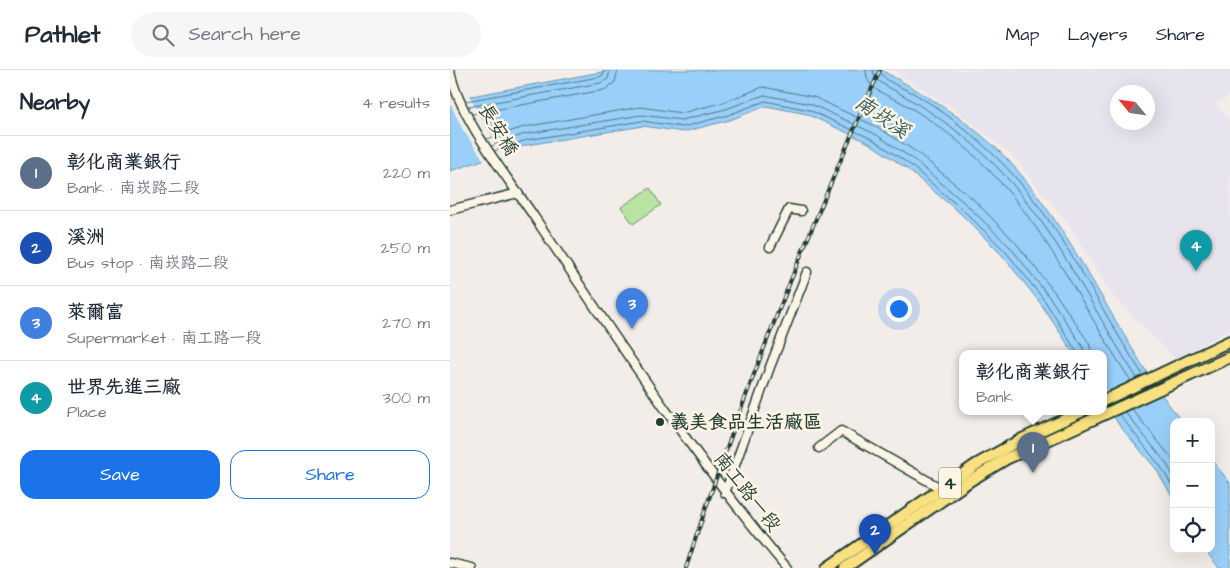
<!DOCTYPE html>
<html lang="en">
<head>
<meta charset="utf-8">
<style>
	body { margin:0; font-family:"Architects Daughter","LXGW WenKai TC",sans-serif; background:#f6f6f7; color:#1f2937 }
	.controls { position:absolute; right:15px; bottom:15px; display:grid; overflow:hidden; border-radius:10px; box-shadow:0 5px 20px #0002 }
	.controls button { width:45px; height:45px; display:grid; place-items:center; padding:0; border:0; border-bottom:1px solid #e0e1e3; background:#fff; color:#1f2937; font:25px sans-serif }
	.compass { position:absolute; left:660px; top:15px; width:45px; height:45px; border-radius:50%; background:#fff; box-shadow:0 5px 20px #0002; rotate:299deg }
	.you { position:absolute; left:448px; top:238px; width:18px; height:18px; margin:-12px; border:4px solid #fff; border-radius:50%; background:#1a73e8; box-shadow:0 0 0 8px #1a73e833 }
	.badge { display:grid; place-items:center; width:32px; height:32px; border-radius:50%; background:#1a73e8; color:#fff; font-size:16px; font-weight:700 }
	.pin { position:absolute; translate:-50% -41px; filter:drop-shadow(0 1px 2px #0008) }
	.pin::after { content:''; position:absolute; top:26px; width:18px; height:15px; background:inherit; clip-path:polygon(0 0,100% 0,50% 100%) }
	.popup { position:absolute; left:509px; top:280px; width:148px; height:65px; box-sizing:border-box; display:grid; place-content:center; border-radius:10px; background:#fff; filter:drop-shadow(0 1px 4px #0005); font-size:16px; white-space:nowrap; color:#747a83 }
	.popup b { font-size:19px; color:#1f2937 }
	.popup::after { content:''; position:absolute; left:50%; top:100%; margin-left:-10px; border:10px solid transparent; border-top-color:#fff }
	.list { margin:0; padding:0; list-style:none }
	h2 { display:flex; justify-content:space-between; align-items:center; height:65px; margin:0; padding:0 20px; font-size:21px }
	h2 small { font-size:16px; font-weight:400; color:#747a83 }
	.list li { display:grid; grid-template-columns:32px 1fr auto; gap:15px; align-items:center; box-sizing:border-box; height:75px; padding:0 20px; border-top:1px solid #e0e1e3 }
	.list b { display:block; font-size:19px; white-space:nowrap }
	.list p { margin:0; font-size:16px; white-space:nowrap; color:#747a83 }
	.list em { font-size:16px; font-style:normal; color:#747a83 }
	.actions { display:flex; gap:10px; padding:15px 20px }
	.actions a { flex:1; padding:11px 0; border:1px solid #1a73e8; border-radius:15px; text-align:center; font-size:18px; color:#1a73e8 }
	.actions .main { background:#1a73e8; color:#fff }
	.icon { flex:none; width:28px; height:28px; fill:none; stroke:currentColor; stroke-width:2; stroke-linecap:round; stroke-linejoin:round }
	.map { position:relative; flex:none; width:780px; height:498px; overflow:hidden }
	header { display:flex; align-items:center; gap:30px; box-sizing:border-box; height:70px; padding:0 25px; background:#fff; border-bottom:1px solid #e0e1e3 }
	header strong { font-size:24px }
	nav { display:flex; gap:28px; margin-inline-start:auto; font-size:18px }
	.search { width:350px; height:45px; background:#f6f6f7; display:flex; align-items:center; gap:12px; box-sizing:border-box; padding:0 18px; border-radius:28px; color:#747a83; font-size:19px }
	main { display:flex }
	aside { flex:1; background:#fff }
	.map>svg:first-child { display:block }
</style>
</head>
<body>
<header>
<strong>Pathlet</strong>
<div class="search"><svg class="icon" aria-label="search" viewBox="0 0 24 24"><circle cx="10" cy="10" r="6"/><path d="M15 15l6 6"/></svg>Search here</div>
<nav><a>Map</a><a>Layers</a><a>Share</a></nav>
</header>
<main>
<aside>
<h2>Nearby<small>4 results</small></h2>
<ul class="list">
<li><span class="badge" style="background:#5c6f8a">1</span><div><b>彰化商業銀行</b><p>Bank · 南崁路二段</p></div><em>220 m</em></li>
<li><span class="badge" style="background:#1a4fb4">2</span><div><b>溪洲</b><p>Bus stop · 南崁路二段</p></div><em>250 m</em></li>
<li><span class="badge" style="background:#3f7fe0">3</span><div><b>萊爾富</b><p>Supermarket · 南工路一段</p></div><em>270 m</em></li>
<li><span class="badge" style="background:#0f9aa8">4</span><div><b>世界先進三廠</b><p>Place</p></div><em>300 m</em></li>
</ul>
<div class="actions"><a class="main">Save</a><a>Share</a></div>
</aside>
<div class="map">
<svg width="780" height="498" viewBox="0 0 780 498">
	<rect width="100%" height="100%" fill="#f3ede9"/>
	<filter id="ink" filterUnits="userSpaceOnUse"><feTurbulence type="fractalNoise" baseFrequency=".02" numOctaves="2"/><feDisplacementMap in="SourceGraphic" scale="10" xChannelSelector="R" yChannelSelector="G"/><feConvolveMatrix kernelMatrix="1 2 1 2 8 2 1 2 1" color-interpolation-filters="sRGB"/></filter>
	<g filter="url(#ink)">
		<path fill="#e8e4ed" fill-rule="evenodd" d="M448 0H780V25L766 35 780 51V260L725 289 663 226 617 153 563 86 510 43 447 3ZM668 22H698V52H668Z"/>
		<polygon fill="#b9e3a0" stroke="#6c906a" points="200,118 211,135 183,154 171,137"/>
		<g fill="#99cff8" stroke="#6895aa">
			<path d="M162 0H431C481 27 531 58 568 101 633 178 670 273 732 352H724V430L707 400 669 355 653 329V284H624L591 234 552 185 511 144 456 98 419 73 357 44 316 36 280 50 233 62 193 56 77 75 0 101V30Z"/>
			<polygon points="761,389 780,413 780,498 769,498 754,479 761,479"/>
		</g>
		<polygon fill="#f3ede9" points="18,23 34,53 56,85 35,92 13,60 0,33 0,27"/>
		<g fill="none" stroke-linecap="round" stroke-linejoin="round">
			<g stroke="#507782" stroke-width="1">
				<path d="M416 0C416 7 418 12 423 17 433 25 446 29 456 35 483 51 507 69 529 90 595 153 631 236 681 311"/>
				<path d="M423 0C424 11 432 13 440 18 475 37 507 59 536 86 602 149 638 233 687 308"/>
				<path d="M430 0C431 11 454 18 463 23 493 40 519 62 544 85 609 147 644 231 693 305"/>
				<polyline points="16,31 149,7 153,5 154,0"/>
				<polyline points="18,37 150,13 158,9 160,0"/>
				<polyline points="22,44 154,20 165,12 168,0"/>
				<polyline points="37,69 74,57 190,37 232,43 274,32 313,17 364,27 429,58 468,83 524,130 566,173 605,223 639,273 642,284"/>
				<polyline points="41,76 75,64 191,45 232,50 276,39 314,25 361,34 425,64 463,89 518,136 561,178 600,228 633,277 634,284"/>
				<polyline points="44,81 77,70 192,51 233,57 278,45 315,31 359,40 422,69 459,94 514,141 556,182 595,231 628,284"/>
				<polyline points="682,339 724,391"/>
				<polyline points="675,342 716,393 724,407"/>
				<polyline points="669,344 711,397 724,419"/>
			</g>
			<defs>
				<g id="minor">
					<path d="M0 1C10 50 57 106 85 148 165 267 244 388 337 498"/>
					<polyline points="0,140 68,123"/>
					<polyline points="320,177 339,139 351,141"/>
					<polyline points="369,378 391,361 492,419"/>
					<polyline points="275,423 320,297 357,202"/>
					<polyline points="0,493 22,498"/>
				</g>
				<g id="major">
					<polyline points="653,331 780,271"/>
					<polyline points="377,498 527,394 572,369 631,342"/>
					<polyline points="395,498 521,410 556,389 780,287"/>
				</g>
			</defs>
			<use href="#minor" stroke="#1f3d34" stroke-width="11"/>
			<use href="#major" stroke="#1f3d34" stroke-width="14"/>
			<use href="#minor" stroke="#fcf5e5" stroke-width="8"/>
			<use href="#major" stroke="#f9e181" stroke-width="10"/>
			<defs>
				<path id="rail" d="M236 498C290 329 358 162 430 0"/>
			</defs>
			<use href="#rail" stroke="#1f3d34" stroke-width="4"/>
			<use href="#rail" stroke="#fcf5e5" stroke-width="2" stroke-dasharray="5.5" stroke-linecap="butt"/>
		</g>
	</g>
	<circle fill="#1f3d34" stroke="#fcf5e5" stroke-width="2" cx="210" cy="352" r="5"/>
	<g text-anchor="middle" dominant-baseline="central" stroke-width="5" stroke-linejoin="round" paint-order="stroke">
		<rect fill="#fcf5e5" stroke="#617469" stroke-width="1" x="489" y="397.5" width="22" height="31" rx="4"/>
		<g font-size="18" font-weight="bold" fill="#1f3d34">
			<text x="500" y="413">4</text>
		</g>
		<g font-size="19" fill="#1f3d34" stroke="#fcf5e5">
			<text transform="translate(48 60) rotate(58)">長安橋</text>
			<text transform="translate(297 422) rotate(52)">南工路一段</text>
		</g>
		<g font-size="19" font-weight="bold" fill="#1f3d34" stroke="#fcf5e5" text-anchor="start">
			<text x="220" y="352">義美食品生活廠區</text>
		</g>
		<g font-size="20" font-style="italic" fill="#375a5b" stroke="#fcf5e5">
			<text transform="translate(432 47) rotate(34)">南崁溪</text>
		</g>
	</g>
</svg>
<div class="controls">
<button>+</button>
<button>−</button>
<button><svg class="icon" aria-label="locate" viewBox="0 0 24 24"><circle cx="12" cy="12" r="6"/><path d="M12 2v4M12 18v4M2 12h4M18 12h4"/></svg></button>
</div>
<svg class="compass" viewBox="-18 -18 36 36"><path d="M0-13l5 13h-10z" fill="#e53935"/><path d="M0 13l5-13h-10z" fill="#747a83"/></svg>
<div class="you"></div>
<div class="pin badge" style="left:583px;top:403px;background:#5c6f8a">1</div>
<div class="popup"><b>彰化商業銀行</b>Bank</div>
<div class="pin badge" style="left:425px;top:485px;background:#1a4fb4">2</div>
<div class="pin badge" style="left:182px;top:259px;background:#3f7fe0">3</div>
<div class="pin badge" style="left:746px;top:201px;background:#0f9aa8">4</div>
</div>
</main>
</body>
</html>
